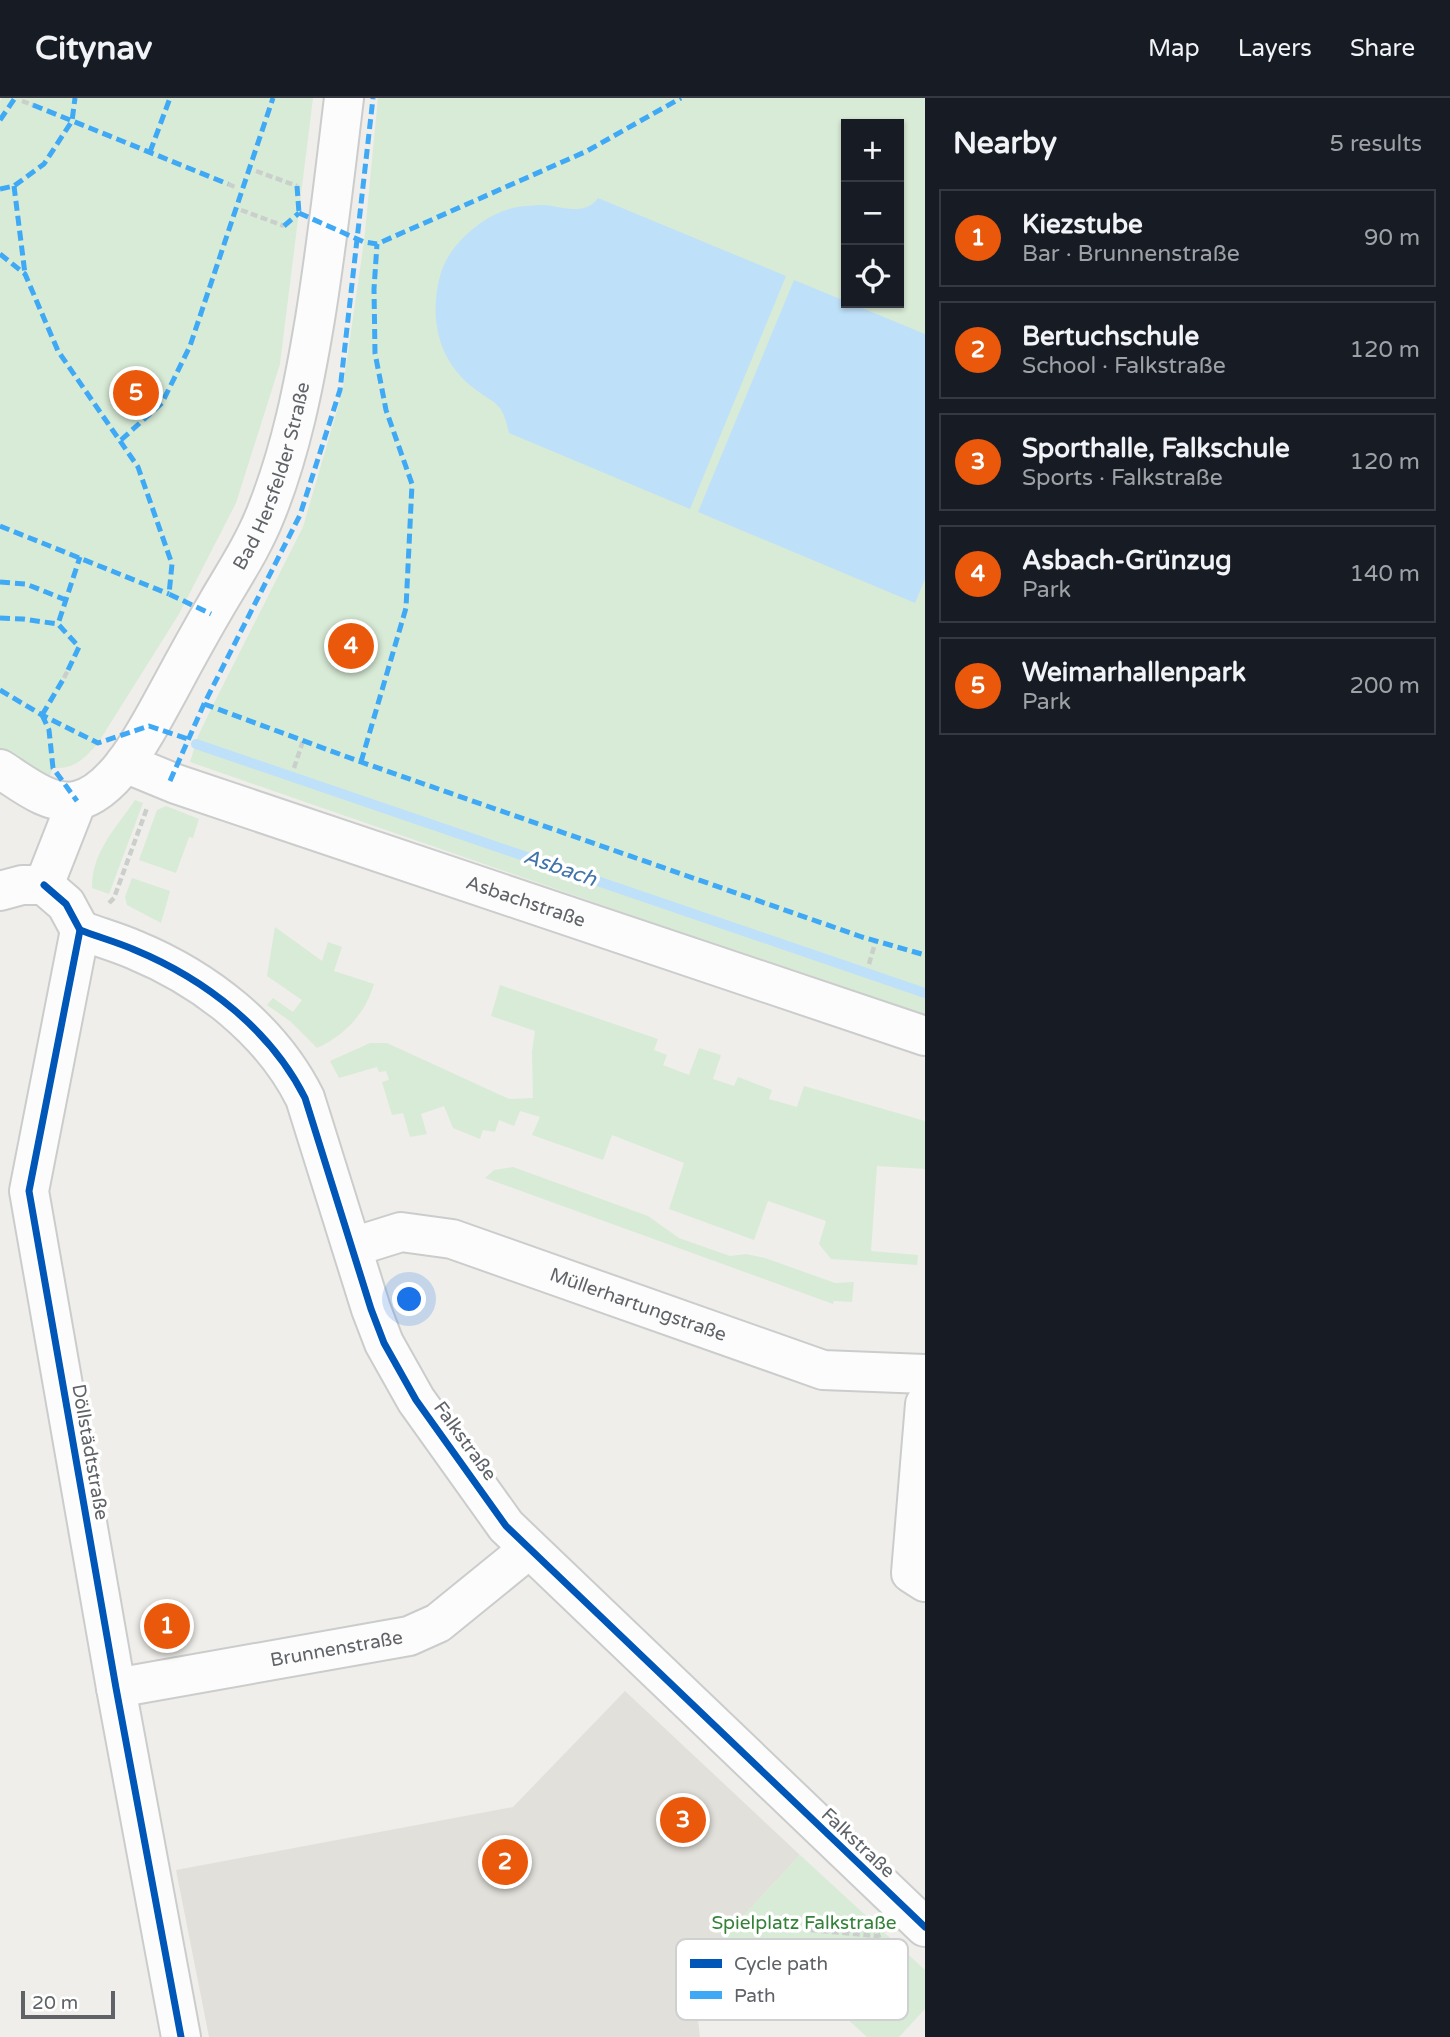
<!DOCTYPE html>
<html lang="en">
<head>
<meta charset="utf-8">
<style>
	body { margin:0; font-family:"Varela Round",sans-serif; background:#242831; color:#f1f3f6 }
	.controls { position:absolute; right:21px; top:21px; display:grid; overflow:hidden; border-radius:0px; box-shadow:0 2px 5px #0004 }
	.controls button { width:63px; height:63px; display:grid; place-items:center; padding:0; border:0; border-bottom:2px solid #363941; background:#171b24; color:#f1f3f6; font:35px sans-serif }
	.scale { position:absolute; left:21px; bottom:18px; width:94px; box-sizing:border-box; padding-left:7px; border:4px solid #5f6368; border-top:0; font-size:19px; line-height:24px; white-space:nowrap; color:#5f6368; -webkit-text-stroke:5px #fff; paint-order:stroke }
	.you { position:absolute; left:410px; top:1202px; width:24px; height:24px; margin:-18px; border:5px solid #fff; border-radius:50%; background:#1a73e8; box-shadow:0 0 0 10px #1a73e833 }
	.badge { display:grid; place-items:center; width:46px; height:46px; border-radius:50%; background:#ea580c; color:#fff; font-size:23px; font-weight:700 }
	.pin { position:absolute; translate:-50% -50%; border:4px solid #fff; box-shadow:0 2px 7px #0006 }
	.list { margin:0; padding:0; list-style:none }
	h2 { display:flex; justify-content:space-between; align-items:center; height:91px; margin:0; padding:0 28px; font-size:30px }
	h2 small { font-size:23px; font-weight:400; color:#9ea1a6 }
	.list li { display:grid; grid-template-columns:46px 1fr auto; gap:21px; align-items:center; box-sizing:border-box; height:98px; margin:0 14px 14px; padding:0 14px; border:2px solid #363941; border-radius:0px }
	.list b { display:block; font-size:26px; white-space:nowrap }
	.list p { margin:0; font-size:23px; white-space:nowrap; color:#9ea1a6 }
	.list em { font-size:23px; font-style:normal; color:#9ea1a6 }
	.icon { flex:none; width:38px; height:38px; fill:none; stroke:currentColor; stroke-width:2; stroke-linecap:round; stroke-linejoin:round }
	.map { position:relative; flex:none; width:925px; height:1939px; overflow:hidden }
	header { display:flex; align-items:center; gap:42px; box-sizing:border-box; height:98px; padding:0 35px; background:#171b24; border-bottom:2px solid #363941 }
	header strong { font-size:33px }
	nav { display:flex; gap:38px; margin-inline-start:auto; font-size:24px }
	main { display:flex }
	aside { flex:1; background:#171b24 }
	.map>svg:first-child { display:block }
</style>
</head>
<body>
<header>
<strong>Citynav</strong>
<nav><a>Map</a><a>Layers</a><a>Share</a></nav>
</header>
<main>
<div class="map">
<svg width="925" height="1939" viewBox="0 0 925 1939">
	<rect width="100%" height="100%" fill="#efeeea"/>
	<polygon fill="#e2e0da" points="625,1593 800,1757 711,1853 698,1922 700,1939 209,1939 176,1772 513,1709"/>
	<g fill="#d8ebd6" fill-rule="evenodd">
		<path d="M2 0H313L280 266 236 405 179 516 98 645C84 661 75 671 53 670L49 679 0 656V3Z"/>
		<path d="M378 0H925V919L190 664 198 638 212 609 303 429 342 295 364 144ZM846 26H899V205H846Z"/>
		<path d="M135 702 143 705 109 796 92 790C91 755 116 730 135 702Z"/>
		<polygon points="166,708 199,721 193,740 189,739 176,775 139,762 157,712"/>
		<polygon points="132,780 170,793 161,825 127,807 125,799"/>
		<path d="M275 829 322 863 328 844 342 849 334 873 374 886C365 916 345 937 317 950L290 923 267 907 273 900 293 914 302 902 267 878Z"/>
		<polygon points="500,887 658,941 654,952 667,957 663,967 689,977 699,950 721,957 713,981 734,988 738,979 772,992 769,1001 797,1009 804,988 925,1023 925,1071 877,1068 871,1153 918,1157 917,1167 831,1161 819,1146 826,1123 768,1103 754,1142 669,1111 684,1065 612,1037 603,1062 532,1037 540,1019 520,1013 514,1028 499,1022 495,1034 483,1032 480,1041 453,1030 444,1008 421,1016 427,1036 410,1039 403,1015 392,1017 382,984 389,982 386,973 379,974 377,969 339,980 330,963 370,945 387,945 509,1001 533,1000 532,954 535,933 491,918"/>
		<polygon points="513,1069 648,1118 679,1140 730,1158 746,1156 765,1160 835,1185 854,1184 852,1204 834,1203 833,1206 485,1080 494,1072"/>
		<polygon points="800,1757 925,1872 925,1911 899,1939 867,1939 795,1873 711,1853"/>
	</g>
	<g fill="#bfe0f9">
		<path d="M598 100 786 178 690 411 509 335C502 301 494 307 471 288 438 261 430 221 439 182 443 164 453 149 466 137 481 123 497 113 517 109 525 108 535 107 543 107 561 108 585 119 598 100Z"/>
		<polygon points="794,182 925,236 925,481 915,505 698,414"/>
	</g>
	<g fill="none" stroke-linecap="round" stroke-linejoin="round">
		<polyline stroke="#bfe0f9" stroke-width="10" points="196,646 925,895"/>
		<defs>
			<g id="minor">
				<path id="s1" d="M125 665 176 686 925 938"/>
				<path id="s2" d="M0 671C21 684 49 708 76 703 118 694 150 626 169 592 185 562 201 533 218 504 235 475 254 446 266 415 291 353 304 287 315 221 327 147 335 74 344 0"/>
				<polyline points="44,787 66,806 80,832 29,1093 116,1590 181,1939"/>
				<polyline points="44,787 77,703"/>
				<polyline points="0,793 22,787 44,787"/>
				<path d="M80 832C98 839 117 844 135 852 205 881 271 932 305 1000L371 1211 384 1245 416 1302 506 1428 925 1829"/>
				<path id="s3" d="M353 1149 401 1134 452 1141 823 1272 925 1276"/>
				<polyline points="925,1306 911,1475 925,1484"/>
				<path id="s4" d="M116 1590 409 1538 438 1525 529 1451"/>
			</g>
		</defs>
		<use href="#minor" stroke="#cbcccc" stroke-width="42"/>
		<g stroke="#cacfcc" stroke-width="4.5" stroke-dasharray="7 3.5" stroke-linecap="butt">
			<polyline points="22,3 33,7"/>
			<polyline points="256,73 297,88"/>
			<polyline points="228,86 235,89"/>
			<polyline points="241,112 284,128"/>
			<polyline points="64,580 68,572"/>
			<polyline points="294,670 303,643"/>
			<polyline points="109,805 114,800 147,710"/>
			<polyline points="869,866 876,842"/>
			<polyline points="811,1832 877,1838 883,1836"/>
		</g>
		<use href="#minor" stroke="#fdfcfc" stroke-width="38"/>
		<g stroke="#3fa9f5" stroke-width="5" stroke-dasharray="10 5" stroke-linecap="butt">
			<polyline points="33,7 228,86"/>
			<polyline points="0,22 15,0"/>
			<polyline points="150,54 170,0"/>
			<polyline points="14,88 25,176"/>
			<polyline points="297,88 299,115"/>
			<polyline points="0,91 14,88 44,66 72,23 75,0"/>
			<polyline points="299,115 364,144 377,146 587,53 681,0"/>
			<polyline points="284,128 299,115"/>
			<polyline points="0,156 25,176 58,253 138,369 172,466 169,496 211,516"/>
			<polyline points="121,342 162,305 190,248 273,0"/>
			<polyline points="0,428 169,496"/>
			<polyline points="0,484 26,486 66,502"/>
			<polyline points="0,520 23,521 58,526"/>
			<polyline points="68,572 79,549 58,526 80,459"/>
			<polyline points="0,592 42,617 98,645 149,628 188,641"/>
			<polyline points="204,606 361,664 862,839 925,857"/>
			<polyline points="42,617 49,632 53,670 77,703"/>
			<polyline points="42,617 64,580"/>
			<polyline points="361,664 406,510 412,386 386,312 375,255 374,191 377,146"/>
			<polyline points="170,683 204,606 300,417 340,292 373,0"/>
		</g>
		<defs>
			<g id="cycleway">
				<polyline points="44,787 66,806 80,832 29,1093 116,1590 181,1939"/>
				<path d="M80 832C98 839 117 844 135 852 205 881 271 932 305 1000L371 1211 384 1245 416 1302 506 1428 925 1829"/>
			</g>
		</defs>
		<use href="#cycleway" stroke="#fff" stroke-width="11"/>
		<use href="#cycleway" stroke="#0057b8" stroke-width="7"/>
	</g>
	<g text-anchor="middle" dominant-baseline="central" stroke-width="7" stroke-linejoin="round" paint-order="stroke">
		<g font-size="19" fill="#5f6368" stroke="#fff">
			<text stroke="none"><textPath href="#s2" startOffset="472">Bad Hersfelder Straße</textPath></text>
			<text stroke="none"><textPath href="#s1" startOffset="424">Asbachstraße</textPath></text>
			<text stroke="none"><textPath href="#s3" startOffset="299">Müllerhartungstraße</textPath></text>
			<text transform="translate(465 1343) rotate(54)">Falkstraße</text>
			<text transform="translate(90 1354) rotate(80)">Döllstädtstraße</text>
			<text stroke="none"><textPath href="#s4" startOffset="224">Brunnenstraße</textPath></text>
			<text transform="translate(858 1745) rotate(43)">Falkstraße</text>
		</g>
		<g font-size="19" fill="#348238" stroke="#fff">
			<text x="804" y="1825">Spielplatz Falkstraße</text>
		</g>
		<g font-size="21" font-style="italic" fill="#4174aa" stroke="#fff">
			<text transform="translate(560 770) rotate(19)">Asbach</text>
		</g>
	</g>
	<rect x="676" y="1841" width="232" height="81" rx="10" fill="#fff" stroke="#cfd0d2" stroke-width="2"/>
	<rect x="690" y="1861" width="32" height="9" fill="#0057b8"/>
	<rect x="690" y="1893" width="32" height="8" fill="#3fa9f5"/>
	<g font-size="19" fill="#5f6368">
		<text x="734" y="1872">Cycle path</text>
		<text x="734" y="1904">Path</text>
	</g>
</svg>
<div class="controls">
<button>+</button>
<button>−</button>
<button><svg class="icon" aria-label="locate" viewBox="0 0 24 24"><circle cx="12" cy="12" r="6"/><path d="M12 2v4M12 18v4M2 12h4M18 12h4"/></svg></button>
</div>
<div class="scale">20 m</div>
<div class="you"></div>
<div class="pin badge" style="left:167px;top:1528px">1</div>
<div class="pin badge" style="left:505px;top:1764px">2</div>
<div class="pin badge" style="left:683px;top:1722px">3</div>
<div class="pin badge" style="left:351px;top:548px">4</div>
<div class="pin badge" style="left:136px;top:295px">5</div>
</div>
<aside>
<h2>Nearby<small>5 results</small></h2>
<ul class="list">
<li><span class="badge">1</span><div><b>Kiezstube</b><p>Bar · Brunnenstraße</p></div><em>90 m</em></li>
<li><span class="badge">2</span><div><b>Bertuchschule</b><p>School · Falkstraße</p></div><em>120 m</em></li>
<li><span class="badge">3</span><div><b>Sporthalle, Falkschule</b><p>Sports · Falkstraße</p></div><em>120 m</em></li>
<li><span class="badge">4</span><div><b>Asbach-Grünzug</b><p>Park</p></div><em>140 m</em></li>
<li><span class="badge">5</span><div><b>Weimarhallenpark</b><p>Park</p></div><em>200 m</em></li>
</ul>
</aside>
</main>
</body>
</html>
